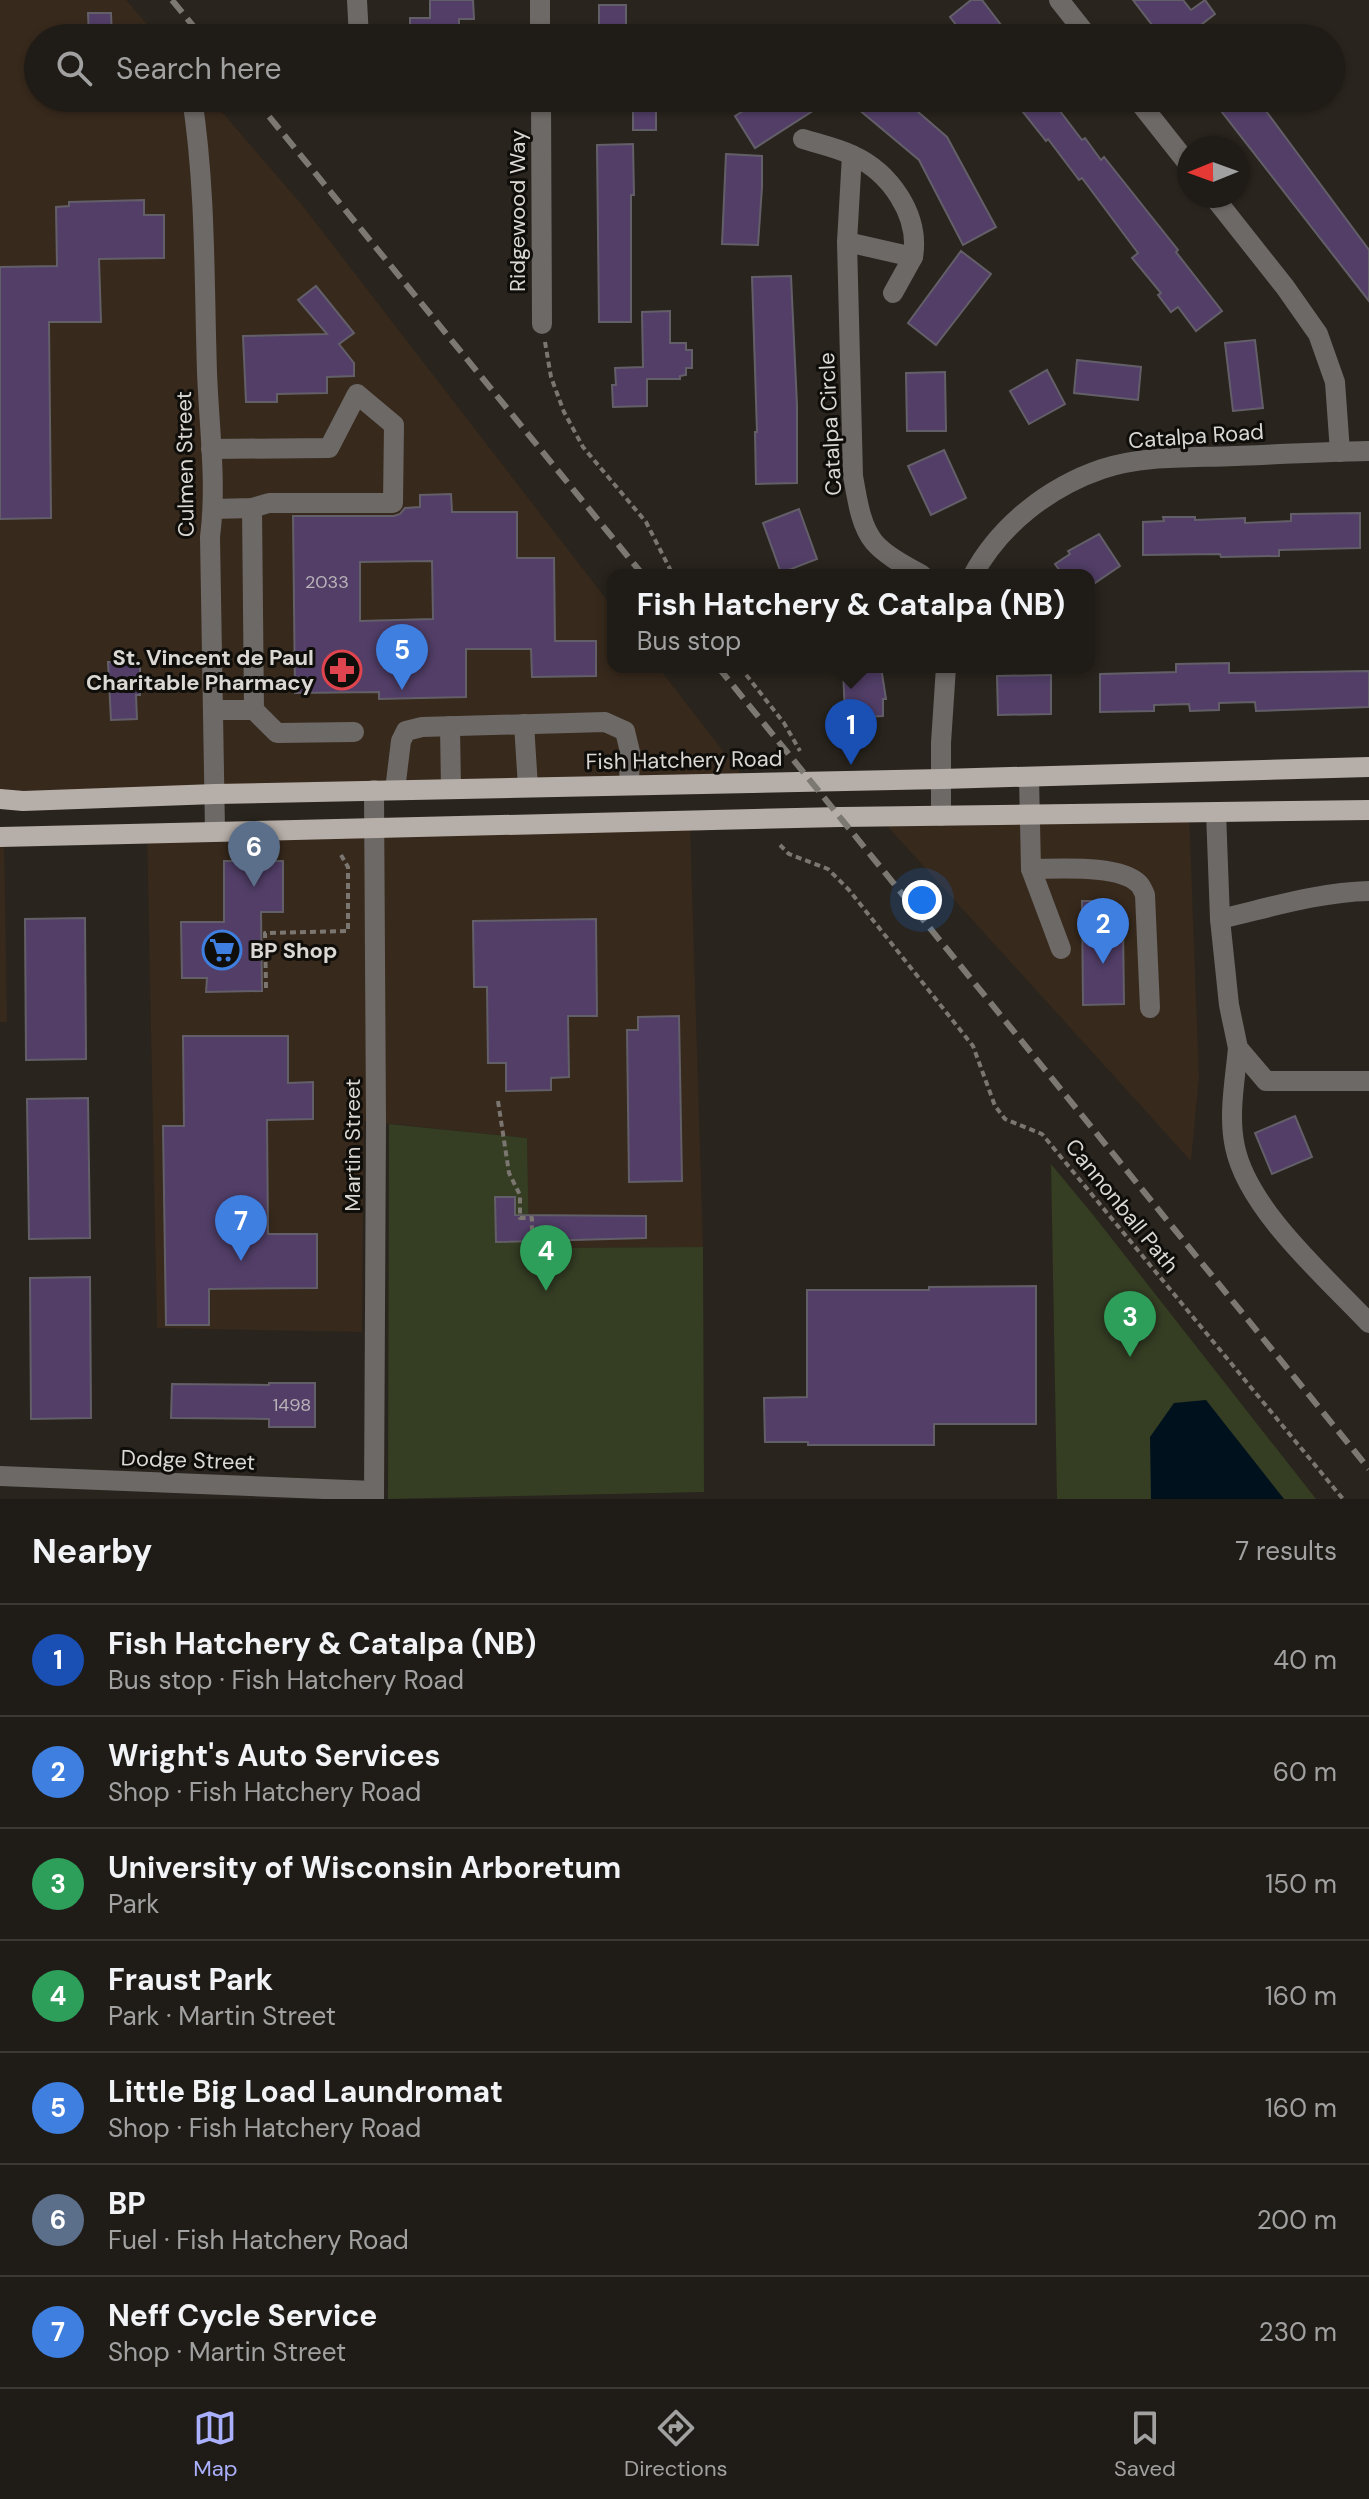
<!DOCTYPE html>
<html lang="en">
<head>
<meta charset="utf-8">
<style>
	body { margin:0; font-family:"DM Sans",sans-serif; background:#27241f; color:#f1f3f6 }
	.compass { position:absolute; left:1177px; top:136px; width:72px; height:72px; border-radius:50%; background:#1f1b16; box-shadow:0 2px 6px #0004; rotate:269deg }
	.you { position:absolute; left:922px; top:900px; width:28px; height:28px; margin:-20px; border:6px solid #fff; border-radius:50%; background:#1a73e8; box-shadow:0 0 0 12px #1a73e833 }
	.badge { display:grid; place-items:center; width:52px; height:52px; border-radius:50%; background:#aab0fb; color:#fff; font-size:26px; font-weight:700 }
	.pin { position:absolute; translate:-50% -66px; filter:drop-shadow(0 2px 4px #0008) }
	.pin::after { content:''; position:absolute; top:42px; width:28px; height:24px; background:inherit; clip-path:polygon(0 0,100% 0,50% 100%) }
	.popup { position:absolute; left:607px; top:569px; width:488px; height:104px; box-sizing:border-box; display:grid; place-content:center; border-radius:16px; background:#1f1b16; filter:drop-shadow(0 2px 6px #0005); font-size:26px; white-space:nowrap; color:#a1a1a1 }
	.popup b { font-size:30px; color:#f1f3f6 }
	.popup::after { content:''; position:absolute; left:50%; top:100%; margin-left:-16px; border:16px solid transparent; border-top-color:#1f1b16 }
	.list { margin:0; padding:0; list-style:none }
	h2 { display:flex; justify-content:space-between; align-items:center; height:104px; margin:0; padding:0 32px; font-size:34px }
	h2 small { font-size:26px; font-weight:400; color:#a1a1a1 }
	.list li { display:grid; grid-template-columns:52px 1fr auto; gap:24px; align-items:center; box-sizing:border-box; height:112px; padding:0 32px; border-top:2px solid #3c3935 }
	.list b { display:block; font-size:30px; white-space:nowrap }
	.list p { margin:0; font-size:26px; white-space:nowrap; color:#a1a1a1 }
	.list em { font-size:26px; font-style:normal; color:#a1a1a1 }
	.icon { flex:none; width:44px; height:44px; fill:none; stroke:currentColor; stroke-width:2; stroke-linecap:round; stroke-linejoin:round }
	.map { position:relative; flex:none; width:1369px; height:1499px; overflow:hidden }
	.search { position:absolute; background:#1f1b16; box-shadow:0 2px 6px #0004; left:24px; right:24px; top:24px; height:88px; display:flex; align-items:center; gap:20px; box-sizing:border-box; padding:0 28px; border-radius:44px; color:#a1a1a1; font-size:30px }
	.sheet { height:888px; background:#1f1b16 }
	nav { display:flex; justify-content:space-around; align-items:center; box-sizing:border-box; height:112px; border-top:2px solid #3c3935; background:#1f1b16; font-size:22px; color:#a1a1a1 }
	nav a { display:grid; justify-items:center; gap:4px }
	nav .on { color:#aab0fb }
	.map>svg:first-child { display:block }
</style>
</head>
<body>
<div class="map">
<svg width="1369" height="1499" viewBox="0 0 1369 1499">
	<rect width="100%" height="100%" fill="#29241d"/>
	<g fill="#37291c">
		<polygon points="0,0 126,0 159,38 38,38 38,98 210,98 302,205 613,608 613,667 658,667 748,783 0,799"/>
		<polygon points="1189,812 1199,1077 1191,1161 880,818"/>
		<polygon points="690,822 703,1247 528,1248 527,1138 364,1121 362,1332 157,1328 147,832"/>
		<polygon points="0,837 4,837 7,1022 0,1022"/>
	</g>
	<g fill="#353d23">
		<polygon points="389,1124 527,1138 529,1248 703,1247 704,1492 388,1499"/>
		<polygon points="1051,1164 1094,1216 1316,1499 1057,1499"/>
	</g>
	<polygon fill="#00111e" points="1206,1400 1284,1499 1151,1499 1150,1437 1174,1403"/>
	<g fill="#523e67" stroke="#635f68" stroke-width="2" fill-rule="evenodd">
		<polygon points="430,0 473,0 474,19 459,19 459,38 410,38 410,18 430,18"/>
		<polygon points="971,0 982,0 1011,38 966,38 950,17"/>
		<polygon points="1133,0 1183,0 1191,10 1205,0 1215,14 1184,38 1162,38"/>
		<rect x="599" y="5" width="27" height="33"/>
		<polygon points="88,13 111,13 112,38 89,38"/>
		<rect x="633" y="98" width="23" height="32"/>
		<polygon points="764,98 833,98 755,148 735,116"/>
		<polygon points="845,98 902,98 947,137 996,227 963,245 919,160"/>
		<polygon points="1012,98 1050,98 1082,140 1085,138 1101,160 1104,157 1143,206 1178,250 1176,252 1222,311 1196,331 1178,307 1171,312 1158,295 1161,293 1132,258 1138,253 1082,178 1079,180 1048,139 1046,141"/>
		<polygon points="1211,98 1255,98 1263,107 1369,250 1369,301"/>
		<polygon points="633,144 634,195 631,195 631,322 599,322 597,145"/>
		<polygon points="726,154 762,156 762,187 758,245 722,244"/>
		<polygon points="144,200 144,215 164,215 164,258 99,259 101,322 49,322 51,518 0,519 0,267 57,266 56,207 69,206 69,202"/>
		<polygon points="961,251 991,274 936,345 908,323"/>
		<polygon points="791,276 797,405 797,483 756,484 755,432 757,432 752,277"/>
		<polygon points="316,286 354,333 339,344 354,363 354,376 327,377 327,393 277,394 277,402 246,402 243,336 327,334 298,300"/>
		<polygon points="670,311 670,343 686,343 686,350 692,350 692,368 686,368 686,375 680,376 680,379 647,379 647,406 613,407 612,385 616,385 615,368 643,367 642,312"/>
		<polygon points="1255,340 1263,408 1233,411 1225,343"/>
		<polygon points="1077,360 1141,367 1138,400 1074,393"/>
		<polygon points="1047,370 1065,404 1029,424 1010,391"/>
		<polygon points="945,372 946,431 907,431 906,373"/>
		<polygon points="944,450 966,498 931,515 908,466"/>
		<path d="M451 494 452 512H517V558H554L555 641H596V676L532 677 531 649H466V697L379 699V692L295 693 293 516H394L400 514 405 508 420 507V495ZM432 561 433 619 360 621V562Z"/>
		<polygon points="799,509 817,559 781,573 763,523"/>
		<polygon points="1360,513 1360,548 1279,550 1279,556 1221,557 1220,554 1143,555 1143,522 1164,521 1163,517 1195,517 1195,520 1245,518 1245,523 1291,521 1291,514"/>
		<polygon points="1099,534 1120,566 1089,587 1089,575 1063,575 1055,564 1070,554 1068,551"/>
		<polygon points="108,662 140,662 140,695 136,695 137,719 111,720"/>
		<polygon points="1229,663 1229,673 1369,671 1369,707 1256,711 1255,702 1219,703 1219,710 1190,711 1189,704 1154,705 1154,711 1100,712 1100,674 1176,672 1176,664"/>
		<polygon points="843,667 881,667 886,699 883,699 883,716 845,718"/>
		<polygon points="1051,675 1051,714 998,715 997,676"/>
		<polygon points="224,861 283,861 283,912 261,912 262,991 206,992 207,978 182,978 181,922 224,922"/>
		<polygon points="1082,901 1104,901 1104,923 1123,923 1124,1004 1083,1005"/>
		<polygon points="85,918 86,1059 26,1060 25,919"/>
		<polygon points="596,919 597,1016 568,1016 569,1077 551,1078 551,1090 506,1091 506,1063 488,1063 487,987 474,987 473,921"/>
		<polygon points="679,1016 682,1181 629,1182 627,1030 638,1030 638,1017"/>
		<polygon points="183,1036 288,1036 288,1083 313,1082 313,1119 267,1120 268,1234 317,1234 317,1288 209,1289 209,1325 166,1325 163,1126 184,1126"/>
		<polygon points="88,1098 90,1238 29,1239 27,1099"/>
		<polygon points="1295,1116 1312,1157 1272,1174 1255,1133"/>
		<polygon points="495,1197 515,1197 515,1215 646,1216 646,1238 496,1242"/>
		<polygon points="90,1277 91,1418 31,1419 30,1278"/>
		<polygon points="1036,1286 1036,1424 934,1424 934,1445 808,1445 808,1442 765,1442 764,1398 807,1397 807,1290 929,1290 929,1287"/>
		<polygon points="269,1383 315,1383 315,1427 269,1427 269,1419 171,1418 172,1384 269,1385"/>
	</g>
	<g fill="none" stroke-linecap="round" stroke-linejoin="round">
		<g stroke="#7b7670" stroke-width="4" stroke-dasharray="6 4" stroke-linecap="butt">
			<polyline points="545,342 551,377 564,412 583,447 646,522 673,575"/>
			<polyline points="740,667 784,723 800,751"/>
			<polyline points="780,845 789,854 828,869 849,890 973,1046 995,1106 1005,1119 1042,1134 1343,1499"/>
			<polyline points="266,988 265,933 348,931 348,867 341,855"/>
			<polyline points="498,1101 509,1173 520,1195 520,1218 532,1218 532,1238"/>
		</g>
		<g stroke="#6d6966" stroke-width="20">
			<polyline points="357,0 359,38"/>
			<polyline points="540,0 540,38"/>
			<polyline points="1059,0 1089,38"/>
			<path d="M192 98C206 189 204 280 207 372 209 427 217 483 210 537L215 831"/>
			<polyline points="378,98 387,102 541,99"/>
			<polyline points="541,98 542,324"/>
			<polyline points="1136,98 1189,165"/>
			<path d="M803 139C819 144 837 148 852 155 890 172 920 215 913 257L847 242"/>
			<path d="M852 155 847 242 853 476C857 497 860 525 874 542 886 556 906 566 922 575"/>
			<polyline points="1213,196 1285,287 1318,334 1335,382 1340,452"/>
			<polyline points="893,293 913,257"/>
			<polyline points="211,449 329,448 357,394 394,425 393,503 269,503 252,508 213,509"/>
			<polyline points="252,508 254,710 277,733 354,732"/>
			<path d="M973 575C1000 525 1049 487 1102 469 1144 455 1192 458 1235 456 1280 454 1324 452 1369 451"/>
			<polyline points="214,710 254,710"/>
			<polyline points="524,724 528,787"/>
			<polyline points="450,726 451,789"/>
			<path d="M1029 777 1031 869C1058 869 1120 864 1139 884 1140 884 1145 894 1145 895L1150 1008"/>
			<polyline points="374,790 376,1122 374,1499"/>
			<polyline points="395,790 401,741 406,731 422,727 605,722 625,731 630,752 629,785"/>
			<polyline points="1216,812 1220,919 1229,1005 1238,1048 1266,1081 1369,1081"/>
			<polyline points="941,816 941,743 946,667"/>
			<polyline points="1031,869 1061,949"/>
			<path d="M1220 919C1268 908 1319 892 1369 891"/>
			<path d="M1238 1048C1235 1081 1228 1115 1235 1147 1248 1210 1326 1277 1369 1323"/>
			<polyline points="0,1476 374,1491"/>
		</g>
		<g stroke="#b6aea8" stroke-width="20">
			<polyline points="0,799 23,801 215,794 942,779 1369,767"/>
			<polyline points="0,837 840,817 1369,810"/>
		</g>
		<g stroke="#7c7872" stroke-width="6" stroke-dasharray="16 8" stroke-linecap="butt">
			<polyline points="172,0 203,38"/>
			<polyline points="254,98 643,575"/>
			<polyline points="718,667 1369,1469"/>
		</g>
	</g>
	<defs>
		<symbol id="pharmacy-ring" viewBox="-11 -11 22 22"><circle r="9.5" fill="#100e0a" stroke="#e0444e" stroke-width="1.5"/><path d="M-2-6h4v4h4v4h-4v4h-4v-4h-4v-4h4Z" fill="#e0444e"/></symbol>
		<symbol id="supermarket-ring" viewBox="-11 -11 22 22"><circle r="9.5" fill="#100e0a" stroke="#3f7fe0" stroke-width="1.5"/><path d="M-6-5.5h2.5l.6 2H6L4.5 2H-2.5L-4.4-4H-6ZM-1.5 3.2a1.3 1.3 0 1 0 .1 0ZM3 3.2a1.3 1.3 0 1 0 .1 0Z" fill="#3f7fe0"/></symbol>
	</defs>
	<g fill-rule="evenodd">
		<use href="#pharmacy-ring" x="320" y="648" width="44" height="44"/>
		<use href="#supermarket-ring" x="200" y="928" width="44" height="44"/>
	</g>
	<g text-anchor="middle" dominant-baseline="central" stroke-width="6" stroke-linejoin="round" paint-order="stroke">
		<g font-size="18" fill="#b9b2b8">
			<text x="327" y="582">2033</text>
			<text x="292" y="1405">1498</text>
		</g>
		<g font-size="22" fill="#dbd8d3" stroke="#100e0a">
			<text transform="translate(517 211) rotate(-90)">Ridgewood Way</text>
			<text transform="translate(830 424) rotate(-93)">Catalpa Circle</text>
			<text transform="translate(1196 436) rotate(-4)">Catalpa Road</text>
			<text transform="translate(185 464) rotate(-91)">Culmen Street</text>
			<text transform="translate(684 760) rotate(-1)">Fish Hatchery Road</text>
			<text transform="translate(352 1145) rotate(-90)">Martin Street</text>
			<text transform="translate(1122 1206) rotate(51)">Cannonball Path</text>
			<text transform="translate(188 1460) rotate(2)">Dodge Street</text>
		</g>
		<g font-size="22" font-weight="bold" fill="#dbd8d3" stroke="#100e0a" text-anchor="end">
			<text x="314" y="657">St. Vincent de Paul<tspan x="314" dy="25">Charitable Pharmacy</tspan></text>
			<text x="250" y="950" text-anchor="start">BP Shop</text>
		</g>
	</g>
</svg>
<svg class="compass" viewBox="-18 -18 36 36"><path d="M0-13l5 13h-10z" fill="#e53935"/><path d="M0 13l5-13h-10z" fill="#a1a1a1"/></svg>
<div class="you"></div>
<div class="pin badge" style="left:851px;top:765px;background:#1a4fb4">1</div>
<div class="popup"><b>Fish Hatchery &amp; Catalpa (NB)</b>Bus stop</div>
<div class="pin badge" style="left:1103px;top:964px;background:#3f7fe0">2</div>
<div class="pin badge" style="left:1130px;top:1357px;background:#2e9e5b">3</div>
<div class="pin badge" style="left:546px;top:1291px;background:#2e9e5b">4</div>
<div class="pin badge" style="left:402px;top:690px;background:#3f7fe0">5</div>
<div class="pin badge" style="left:254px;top:887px;background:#5c6f8a">6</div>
<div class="pin badge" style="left:241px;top:1261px;background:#3f7fe0">7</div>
<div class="search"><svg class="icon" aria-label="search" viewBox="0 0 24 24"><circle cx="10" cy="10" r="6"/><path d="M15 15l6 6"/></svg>Search here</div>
</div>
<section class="sheet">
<h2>Nearby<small>7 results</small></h2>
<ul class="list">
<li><span class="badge" style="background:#1a4fb4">1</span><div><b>Fish Hatchery &amp; Catalpa (NB)</b><p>Bus stop · Fish Hatchery Road</p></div><em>40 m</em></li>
<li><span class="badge" style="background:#3f7fe0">2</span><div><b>Wright's Auto Services</b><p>Shop · Fish Hatchery Road</p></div><em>60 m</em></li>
<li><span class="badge" style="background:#2e9e5b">3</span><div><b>University of Wisconsin Arboretum</b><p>Park</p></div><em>150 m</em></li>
<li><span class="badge" style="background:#2e9e5b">4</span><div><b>Fraust Park</b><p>Park · Martin Street</p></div><em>160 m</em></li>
<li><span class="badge" style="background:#3f7fe0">5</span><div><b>Little Big Load Laundromat</b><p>Shop · Fish Hatchery Road</p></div><em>160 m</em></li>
<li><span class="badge" style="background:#5c6f8a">6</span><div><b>BP</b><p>Fuel · Fish Hatchery Road</p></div><em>200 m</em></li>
<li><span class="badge" style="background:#3f7fe0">7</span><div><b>Neff Cycle Service</b><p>Shop · Martin Street</p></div><em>230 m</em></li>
</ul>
</section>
<nav>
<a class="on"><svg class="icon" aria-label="map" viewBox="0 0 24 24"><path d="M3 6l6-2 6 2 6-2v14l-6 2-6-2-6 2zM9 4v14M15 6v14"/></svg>Map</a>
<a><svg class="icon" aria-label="directions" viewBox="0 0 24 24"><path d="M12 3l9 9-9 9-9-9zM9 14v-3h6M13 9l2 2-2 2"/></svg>Directions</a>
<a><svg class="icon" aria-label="saved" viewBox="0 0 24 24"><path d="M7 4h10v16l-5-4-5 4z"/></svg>Saved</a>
</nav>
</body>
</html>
